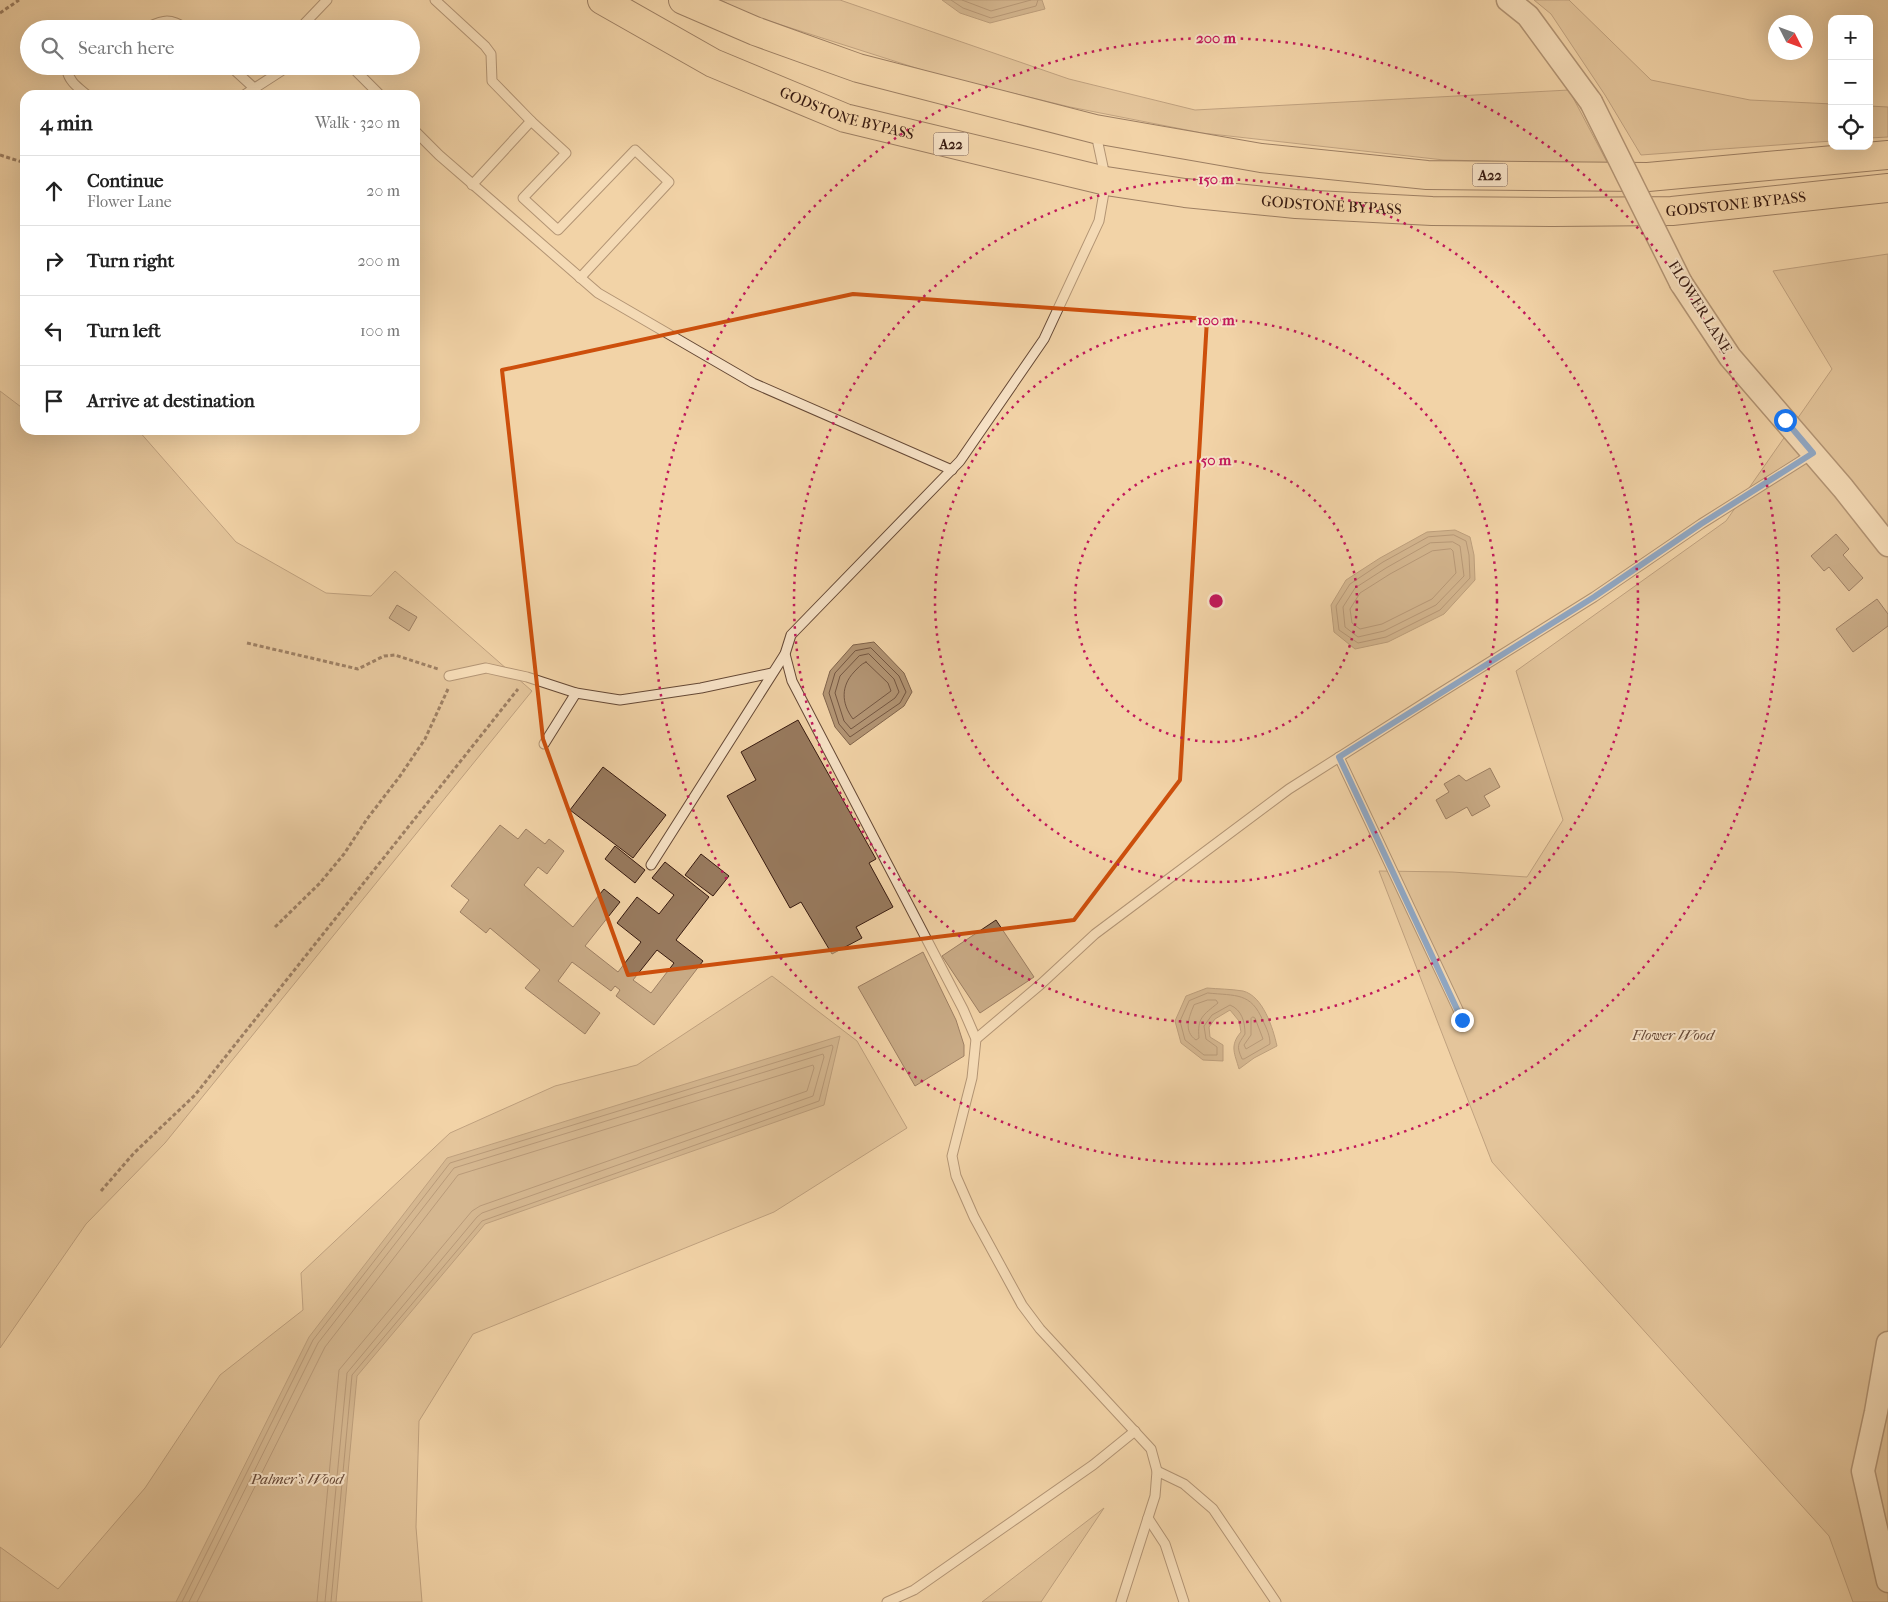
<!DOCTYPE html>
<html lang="en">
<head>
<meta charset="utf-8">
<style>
	body { margin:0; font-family:"IM FELL French Canon",serif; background:#f2f2f2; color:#222 }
	.controls { position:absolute; right:15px; top:15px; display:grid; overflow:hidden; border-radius:10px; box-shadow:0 5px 20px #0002 }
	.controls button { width:45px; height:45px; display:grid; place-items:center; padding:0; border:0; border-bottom:1px solid #e0e0e0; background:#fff; color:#222; font:25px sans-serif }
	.compass { position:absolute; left:1768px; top:15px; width:45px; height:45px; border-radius:50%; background:#fff; box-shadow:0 5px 20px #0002; rotate:132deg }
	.stop { position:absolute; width:15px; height:15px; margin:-11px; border:4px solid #1a73e8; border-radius:50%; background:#fff }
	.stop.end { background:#1a73e8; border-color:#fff; box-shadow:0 1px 5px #0008 }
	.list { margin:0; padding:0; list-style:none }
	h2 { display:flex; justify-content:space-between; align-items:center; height:65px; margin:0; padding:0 20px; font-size:21px }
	h2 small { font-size:16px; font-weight:400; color:#767676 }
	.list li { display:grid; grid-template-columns:32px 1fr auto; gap:15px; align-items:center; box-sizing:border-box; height:70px; padding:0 20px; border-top:1px solid #e0e0e0 }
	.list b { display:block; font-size:19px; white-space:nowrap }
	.list p { margin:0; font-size:16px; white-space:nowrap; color:#767676 }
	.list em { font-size:16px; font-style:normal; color:#767676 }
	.icon { flex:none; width:28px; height:28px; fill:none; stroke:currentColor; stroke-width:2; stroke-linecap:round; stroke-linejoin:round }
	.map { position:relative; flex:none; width:1888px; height:1602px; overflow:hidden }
	.search { position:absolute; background:#fff; box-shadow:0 5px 20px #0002; left:20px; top:20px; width:400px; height:55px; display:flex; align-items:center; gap:12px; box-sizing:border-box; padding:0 18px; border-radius:28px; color:#767676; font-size:19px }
	.panel { position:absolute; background:#fff; box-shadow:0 5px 20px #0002; left:20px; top:90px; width:400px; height:345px; border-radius:15px }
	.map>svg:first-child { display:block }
</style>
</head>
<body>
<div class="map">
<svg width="1888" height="1602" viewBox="0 0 1888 1602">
	<rect width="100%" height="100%" fill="#f2d3a7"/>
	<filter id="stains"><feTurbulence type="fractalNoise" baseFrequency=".004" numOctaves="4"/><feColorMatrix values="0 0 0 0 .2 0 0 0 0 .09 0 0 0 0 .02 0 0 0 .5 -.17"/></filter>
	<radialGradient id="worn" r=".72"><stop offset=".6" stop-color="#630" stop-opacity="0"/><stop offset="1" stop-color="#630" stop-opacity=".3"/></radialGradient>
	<g fill="#d2b38d" stroke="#84664e">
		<polygon points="721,0 840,0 1069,79 1195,110 1569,90 1608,164 1444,160 1202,133 1070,107 938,75 747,14"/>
		<polygon points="1534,0 1569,0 1651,80 1750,100 1832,104 1832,141 1641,155 1605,95 1551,14"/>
		<polygon points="1869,106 1888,107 1888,137 1869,138"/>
		<polygon points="1888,254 1888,1602 1853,1602 1829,1536 1492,1162 1379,871 1452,872 1527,877 1563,820 1516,671 1726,521 1832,369 1773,271"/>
		<polygon points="0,391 25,410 25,430 138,430 236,542 326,593 371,596 395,571 532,691 165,1143 86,1224 0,1348"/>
		<polygon points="772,976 857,1041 907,1128 774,1212 473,1334 419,1421 416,1527 422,1602 0,1602 0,1547 58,1589 145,1488 220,1375 303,1310 301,1273 450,1133 555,1086 637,1065"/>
		<polygon points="1104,1508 1041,1602 982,1602"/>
	</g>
	<g fill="#b29473" stroke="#80634b">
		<polygon points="942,0 1042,0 1045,9 990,23 960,13"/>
		<polygon points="1455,530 1470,537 1474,555 1475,580 1444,614 1388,642 1355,649 1334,632 1331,605 1346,580 1380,558 1427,532"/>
		<polygon points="874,642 904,673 912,692 904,706 850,745 835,727 823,694 830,671 853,645"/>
		<path d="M1207 988C1218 989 1231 989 1243 991 1263 996 1273 1028 1277 1046L1254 1058 1239 1069C1235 1054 1229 1046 1241 1032L1239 1021 1230 1010 1215 1019 1209 1027 1210 1037 1223 1045V1061L1203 1060 1181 1043 1175 1021 1186 996Z"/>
		<polygon points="840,1036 824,1105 485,1224 357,1376 336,1602 176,1602 309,1337 447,1158"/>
	</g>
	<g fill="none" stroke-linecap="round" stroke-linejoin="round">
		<g stroke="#745641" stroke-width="1">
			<polyline points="951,0 963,8 991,18 1036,6 1038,0"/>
			<polyline points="962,0 991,11 1031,0"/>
			<polygon points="1454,535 1466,541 1469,555 1470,578 1440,610 1386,637 1358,643 1339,630 1336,606 1350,584 1383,562 1428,537"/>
			<polygon points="1453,542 1460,546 1464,576 1436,605 1384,631 1358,637 1345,627 1343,607 1355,588 1386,568 1430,543"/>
			<polygon points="1451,549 1453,551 1456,573 1432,599 1382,624 1360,629 1352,623 1350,609 1360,593 1390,574 1432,551"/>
			<polygon points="871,648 899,676 906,692 900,703 850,737 839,724 829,693 835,673 855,651"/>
			<polygon points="869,654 894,679 899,692 895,698 851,729 844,721 835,693 840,676 859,656"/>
			<path d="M866 662 888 683 891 691 853 719C841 703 841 686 854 672 858 668 861 664 866 662Z"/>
			<path d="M1208 993C1236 996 1251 992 1263 1021 1267 1029 1270 1036 1270 1044L1244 1059H1242C1236 1045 1238 1045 1245 1034 1245 1022 1242 1010 1230 1005L1212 1015 1204 1026 1206 1039 1217 1047V1055H1204L1185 1040 1180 1021 1189 1001Z"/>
			<path d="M1208 1000H1216L1218 1003C1203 1015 1197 1018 1199 1038L1196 1040C1183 1031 1189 1017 1194 1005Z"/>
			<polygon points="1253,1017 1255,1018 1263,1039 1246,1049 1244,1045 1251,1035 1251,1019"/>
			<polyline points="182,1602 313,1340 450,1163 832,1045 833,1047 819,1101 482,1221 352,1375 331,1602"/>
			<polyline points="189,1602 318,1343 454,1168 823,1054 824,1057 813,1096 482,1213 477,1217 347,1373 325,1602"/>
			<polyline points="197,1602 325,1347 458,1175 813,1065 814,1068 807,1091 480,1206 472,1211 339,1370 317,1602"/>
		</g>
	</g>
	<g fill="#987a5e" stroke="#36190f" fill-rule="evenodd">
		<polygon points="1836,534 1849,549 1843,555 1863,578 1849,591 1829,567 1824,571 1811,556"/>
		<polygon points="1877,599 1888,614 1888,626 1853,652 1836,629"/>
		<polygon points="397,605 417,617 409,631 389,618"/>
		<polygon points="798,720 876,859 869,863 893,907 856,927 862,938 832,954 801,902 790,908 727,796 756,780 741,752"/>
		<polygon points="603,767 666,815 633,858 570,810"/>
		<polygon points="1490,768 1500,787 1484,796 1490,806 1472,816 1467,807 1446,819 1436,800 1449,792 1444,784 1459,775 1466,781"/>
		<path d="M500 825 518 839 526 829 545 844 549 839 564 851 547 874 538 867 524 885 573 927 604 889 620 902 585 946 618 972 641 942 617 923 637 897 659 914 674 895 652 878 665 862 709 897 676 940 703 961 654 1025 616 996 620 990 615 986 611 991 572 962 558 981 600 1013 585 1034 525 988 540 970 490 928 486 933 460 912 469 900 451 886ZM657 950 674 963 651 993 633 980Z"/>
		<polygon points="615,846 645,870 635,883 605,859"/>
		<polygon points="701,854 729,876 713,896 685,875"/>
		<polygon points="996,920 1034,977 980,1013 942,956"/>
		<polygon points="923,952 956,1020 964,1045 964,1056 915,1086 858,987"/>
	</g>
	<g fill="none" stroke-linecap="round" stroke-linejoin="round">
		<defs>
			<g id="service">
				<polyline points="435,0 485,46 491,54 492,81 531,121"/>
				<path d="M143 29C162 21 168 16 187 29"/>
				<polyline points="307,29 304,24 327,0"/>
				<path d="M71 66 67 70C69 82 79 88 87 95"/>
				<polyline points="230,66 254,88"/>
				<polyline points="351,66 380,95"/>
				<polyline points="244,95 289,66"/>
				<polyline points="415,131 439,155 598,293 753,383 952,470"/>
				<polyline points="1096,134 1106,181 1099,221 1044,339 960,461 791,635 785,654 792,681 963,1009 976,1039 972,1078 952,1156 956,1176 974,1217 1022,1305 1040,1329 1151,1449 1157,1471 1155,1496 1121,1602"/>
				<polyline points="472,185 531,121 566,153 523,198 558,230 635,150 669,182 580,278"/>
				<polyline points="449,676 486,668 527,677 576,693 620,700 701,688 772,673"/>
				<polyline points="544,744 576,693"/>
				<polyline points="1339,757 1463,1020"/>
				<polyline points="651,865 785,654"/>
				<polyline points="976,1039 1041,984 1095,934 1289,789 1437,695 1594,597 1701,524 1812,454"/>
				<polyline points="1157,1471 1184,1484 1213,1509 1276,1602"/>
				<polyline points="1148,1518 1165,1544 1184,1602"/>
				<polyline points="887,1602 914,1590 1093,1465 1135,1431"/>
			</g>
			<g id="tertiary">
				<polyline points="1508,0 1528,16 1591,102"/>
				<polyline points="1681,283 1730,357 1843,488 1888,545"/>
				<polyline points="1888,1343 1876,1412 1863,1471 1888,1581"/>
			</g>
			<g id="trunk">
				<path id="s1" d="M602 0 713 63 845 118 1106 181 1185 193 1296 204 1432 211 1552 212 1672 211 1888 188"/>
				<polyline points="683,0 755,31 858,68 1095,129 1261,158 1427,175 1648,177 1888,155"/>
			</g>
		</defs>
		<use href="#service" stroke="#654835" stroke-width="11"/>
		<use href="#tertiary" stroke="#654835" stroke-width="25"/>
		<use href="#trunk" stroke="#36190f" stroke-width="30"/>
		<g stroke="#36190f" stroke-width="3" stroke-dasharray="4 2.5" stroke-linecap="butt">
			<polyline points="0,13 19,0"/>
			<polyline points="0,155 25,163"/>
			<polyline points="247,643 358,669 384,656 395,655 438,669"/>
			<polyline points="275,927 320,883 344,854 367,819 400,776 425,739 448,689"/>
			<polyline points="101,1191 134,1153 195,1095 518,689"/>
		</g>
		<use href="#service" stroke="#f7e2c6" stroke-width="9"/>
		<use href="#tertiary" stroke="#f7e2c6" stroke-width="22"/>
		<use href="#trunk" stroke="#f2d3a7" stroke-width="28"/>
		<defs>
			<polyline id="tertiary-bridge" points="1591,102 1681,283"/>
		</defs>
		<use href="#tertiary-bridge" stroke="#654835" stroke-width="25" stroke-linecap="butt"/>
		<use href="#tertiary-bridge" stroke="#f7e2c6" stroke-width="22"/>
	</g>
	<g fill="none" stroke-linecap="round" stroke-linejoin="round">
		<polyline stroke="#1a73e8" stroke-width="6" points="1462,1020 1339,757 1594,597 1701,524 1813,453 1785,420"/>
	</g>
	<path d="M0 0H1888V1602H0ZM853 294 1207 319 1180 780 1074 920 628 975 543 739 502 370Z" fill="#f2d3a7" fill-opacity=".55" fill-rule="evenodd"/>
	<path fill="none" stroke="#cd4f0c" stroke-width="4" stroke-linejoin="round" d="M853 294 1207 319 1180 780 1074 920 628 975 543 739 502 370Z"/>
	<g fill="none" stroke="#c2185b" stroke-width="2.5" stroke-dasharray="2.5 5">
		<circle cx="1216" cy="601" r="141"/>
		<circle cx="1216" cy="601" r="281"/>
		<circle cx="1216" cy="601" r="422"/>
		<circle cx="1216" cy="601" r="563"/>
	</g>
	<g text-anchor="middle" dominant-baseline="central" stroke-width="4" stroke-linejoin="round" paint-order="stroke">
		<g fill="#f7e2c6" stroke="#705546" stroke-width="1">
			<rect x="933.5" y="132.5" width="35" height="23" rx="4"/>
			<rect x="1472.5" y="163.5" width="35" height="23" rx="4"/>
		</g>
		<g font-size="14" font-weight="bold" fill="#36190f">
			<text x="951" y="144">A22</text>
			<text x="1490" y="175">A22</text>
		</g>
		<g font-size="15" fill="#36190f" stroke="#f7e2c6">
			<text stroke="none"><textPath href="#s1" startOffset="271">GODSTONE BYPASS</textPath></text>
			<text stroke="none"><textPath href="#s1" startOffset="1171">GODSTONE BYPASS</textPath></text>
			<text stroke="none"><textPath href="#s1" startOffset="766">GODSTONE BYPASS</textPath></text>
			<text transform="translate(1700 307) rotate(58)">FLOWER LANE</text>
		</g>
		<g font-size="15" font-style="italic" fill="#654735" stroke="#f7e2c6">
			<text x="1673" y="1035">Flower Wood</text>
			<text x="297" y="1479">Palmer's Wood</text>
		</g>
	</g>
	<circle cx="1216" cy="601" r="8" fill="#c2185b" stroke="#f7e2c6" stroke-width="2.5"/>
	<g font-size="15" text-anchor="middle" font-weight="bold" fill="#c2185b" stroke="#f7e2c6" stroke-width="4" stroke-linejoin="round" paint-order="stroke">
		<text x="1216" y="43">200 m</text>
		<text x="1216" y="184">150 m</text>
		<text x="1216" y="325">100 m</text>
		<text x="1216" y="465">50 m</text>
	</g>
	<rect width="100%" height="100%" filter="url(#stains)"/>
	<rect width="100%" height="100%" fill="url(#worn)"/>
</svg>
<div class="controls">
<button>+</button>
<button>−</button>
<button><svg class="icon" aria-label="locate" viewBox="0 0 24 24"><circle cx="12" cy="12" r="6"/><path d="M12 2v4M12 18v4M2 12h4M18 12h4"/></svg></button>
</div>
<svg class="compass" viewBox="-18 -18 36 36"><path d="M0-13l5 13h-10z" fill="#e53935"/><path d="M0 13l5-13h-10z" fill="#767676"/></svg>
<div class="stop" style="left:1785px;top:420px"></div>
<div class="stop end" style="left:1462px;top:1020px"></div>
<div class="search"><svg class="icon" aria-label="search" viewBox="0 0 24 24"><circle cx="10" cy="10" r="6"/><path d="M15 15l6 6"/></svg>Search here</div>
<section class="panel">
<h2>4 min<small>Walk · 320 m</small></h2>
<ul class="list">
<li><svg class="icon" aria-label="ahead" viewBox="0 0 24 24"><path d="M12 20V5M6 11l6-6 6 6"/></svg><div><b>Continue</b><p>Flower Lane</p></div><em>20 m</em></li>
<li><svg class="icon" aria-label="right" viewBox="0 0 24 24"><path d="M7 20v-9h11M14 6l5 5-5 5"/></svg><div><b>Turn right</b></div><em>200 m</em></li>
<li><svg class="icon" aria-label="left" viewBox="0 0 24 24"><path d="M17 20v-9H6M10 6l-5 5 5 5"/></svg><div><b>Turn left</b></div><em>100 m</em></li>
<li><svg class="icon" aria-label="arrive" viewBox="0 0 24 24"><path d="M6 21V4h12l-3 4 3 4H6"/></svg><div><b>Arrive at destination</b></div></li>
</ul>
</section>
</div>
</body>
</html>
